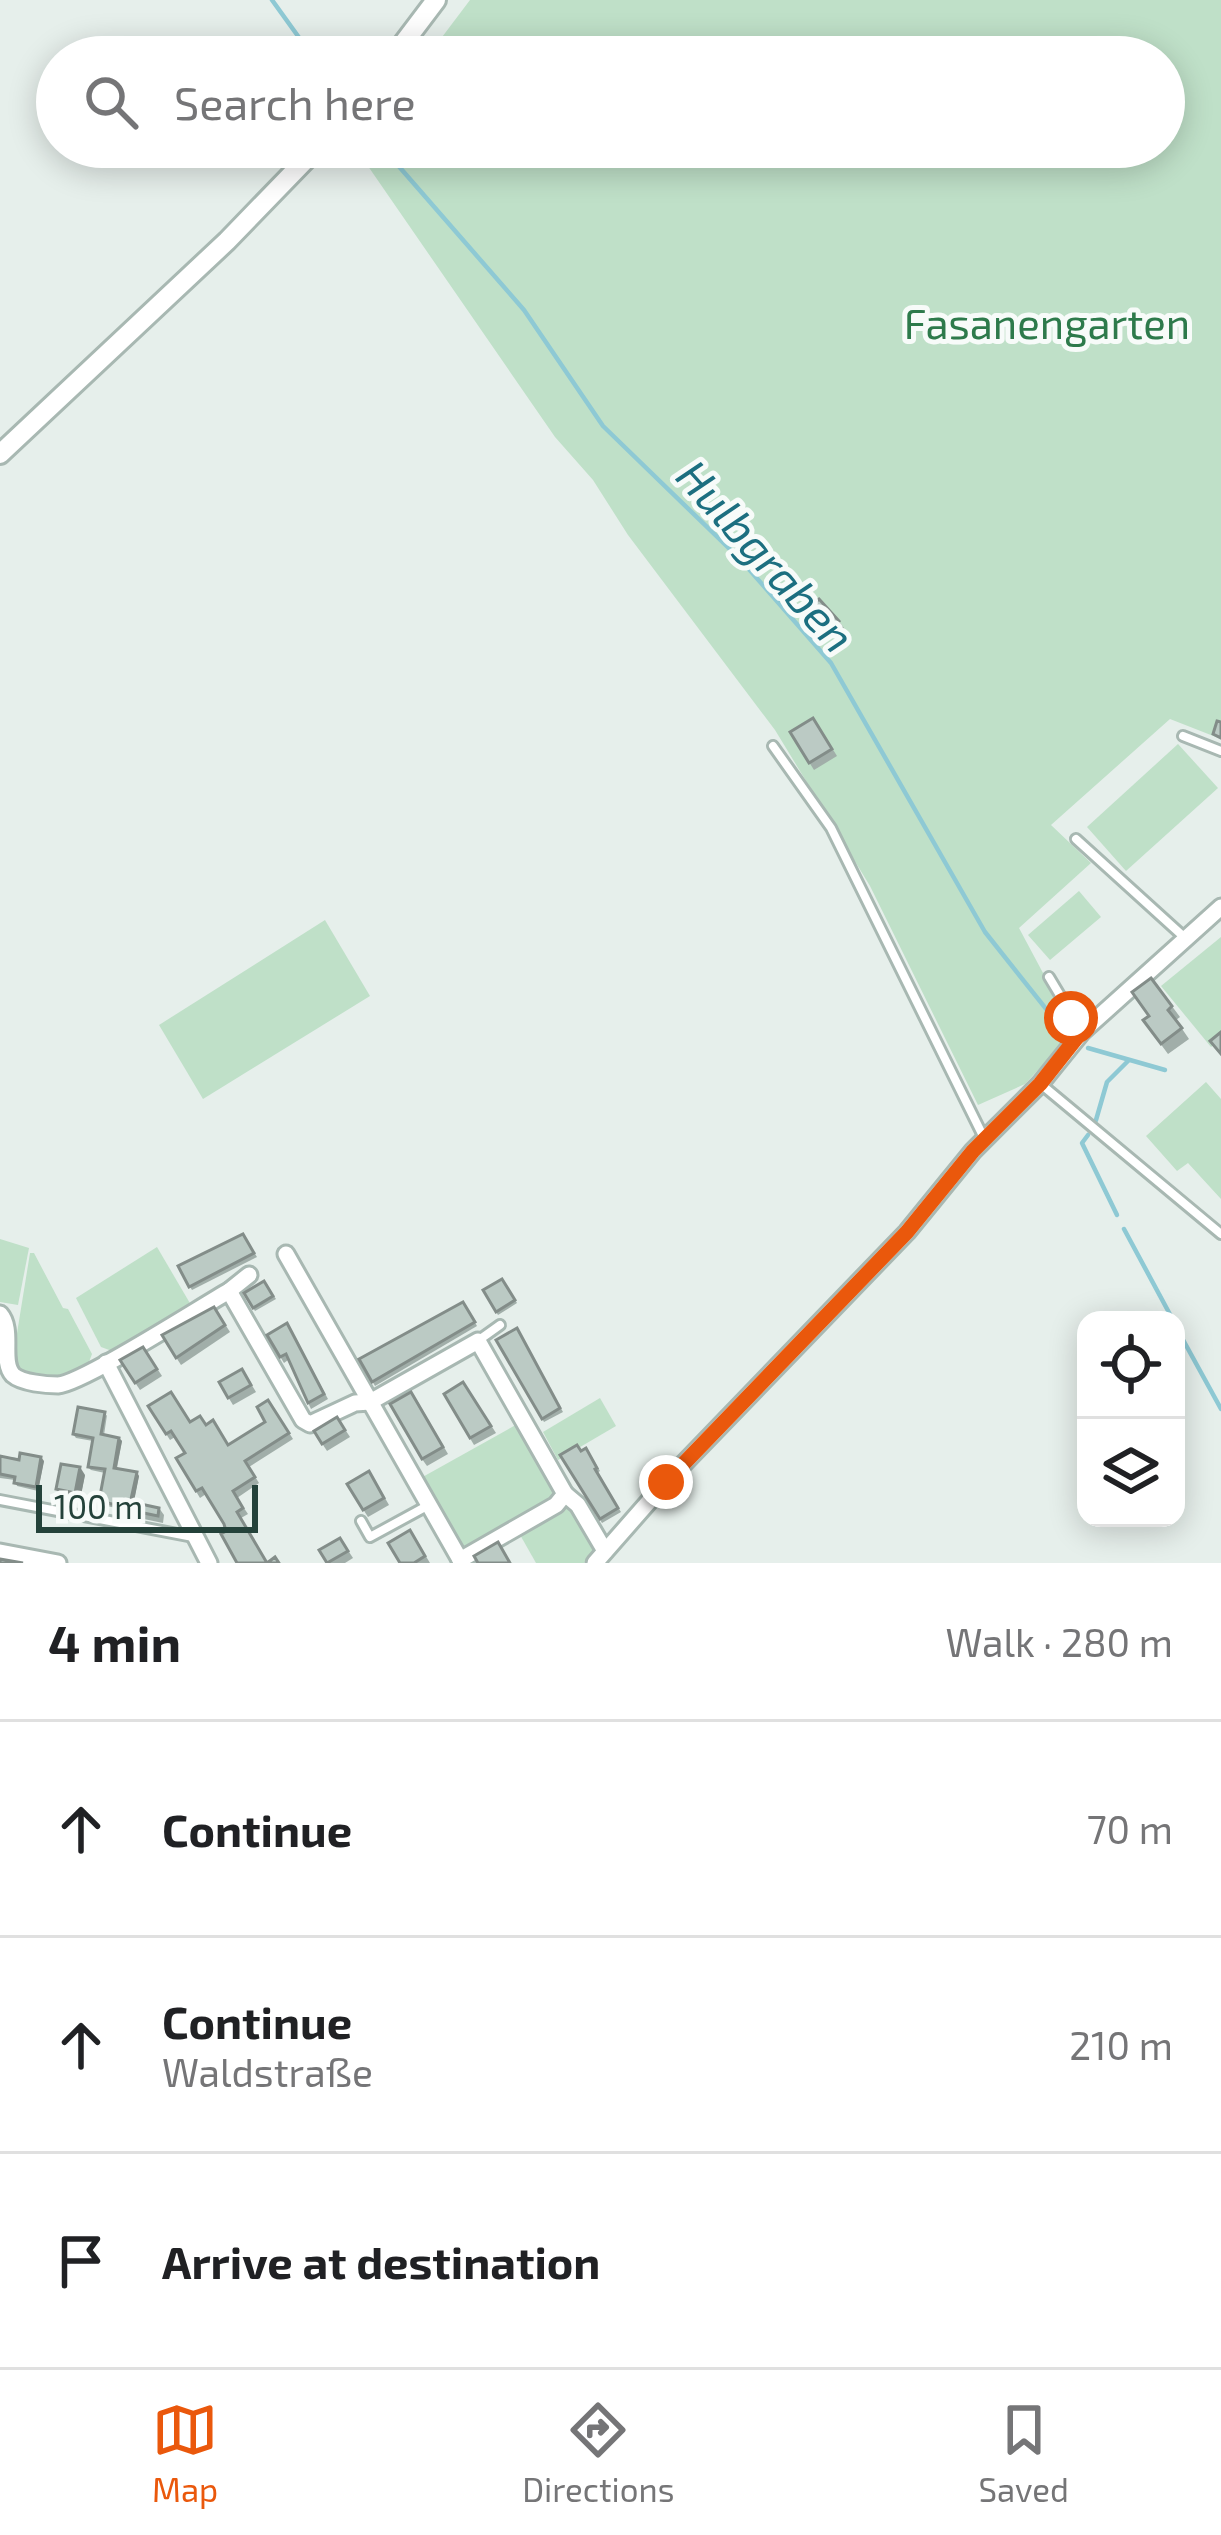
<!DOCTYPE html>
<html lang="en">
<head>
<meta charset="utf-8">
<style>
	body { margin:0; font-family:"Exo 2",sans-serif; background:#f2f2f2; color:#202124 }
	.controls { position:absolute; right:36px; bottom:36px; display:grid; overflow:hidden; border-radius:24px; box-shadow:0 6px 30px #0003 }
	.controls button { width:108px; height:108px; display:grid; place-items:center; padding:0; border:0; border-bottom:3px solid #e0e0e0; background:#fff; color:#202124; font:60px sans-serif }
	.scale { position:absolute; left:36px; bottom:30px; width:222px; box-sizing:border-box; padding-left:12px; border:6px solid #24423a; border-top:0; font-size:33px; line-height:42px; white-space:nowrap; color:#24423a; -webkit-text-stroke:9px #f7fbf9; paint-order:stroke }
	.stop { position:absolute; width:36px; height:36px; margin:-27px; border:9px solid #ea580c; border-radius:50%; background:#fff }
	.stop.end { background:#ea580c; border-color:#fff; box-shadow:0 3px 12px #0008 }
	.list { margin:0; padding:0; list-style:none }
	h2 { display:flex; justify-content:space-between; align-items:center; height:156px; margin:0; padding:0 48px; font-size:51px }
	h2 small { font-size:39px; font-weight:400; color:#757577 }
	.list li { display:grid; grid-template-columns:78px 1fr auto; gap:36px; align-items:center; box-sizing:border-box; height:216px; padding:0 48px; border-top:3px solid #e0e0e0 }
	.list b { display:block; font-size:45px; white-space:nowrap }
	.list p { margin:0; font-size:39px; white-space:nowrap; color:#757577 }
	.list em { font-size:39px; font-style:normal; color:#757577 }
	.icon { flex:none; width:66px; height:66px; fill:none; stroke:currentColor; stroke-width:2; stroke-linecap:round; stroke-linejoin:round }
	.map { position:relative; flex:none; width:1221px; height:1563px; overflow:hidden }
	.search { position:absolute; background:#fff; box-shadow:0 6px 30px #0003; left:36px; right:36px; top:36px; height:132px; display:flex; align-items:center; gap:30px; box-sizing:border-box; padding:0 42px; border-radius:66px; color:#757577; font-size:45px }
	.sheet { height:804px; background:#fff }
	nav { display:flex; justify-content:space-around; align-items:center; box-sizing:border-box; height:168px; border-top:3px solid #e0e0e0; background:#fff; font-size:33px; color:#757577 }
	nav a { display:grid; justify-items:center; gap:6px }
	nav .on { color:#ea580c }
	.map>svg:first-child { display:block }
</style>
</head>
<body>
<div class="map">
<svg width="1221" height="1563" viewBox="0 0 1221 1563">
	<rect width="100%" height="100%" fill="#e6efeb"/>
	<g fill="#bfe0c8">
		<polygon points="470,0 1221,0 1221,739 1170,719 1051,825 1091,863 1019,928 1074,1031 1025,1084 978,1105 870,886 775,730 628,535 593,480 555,437 361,156 362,147 1164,147 1164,57 427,57"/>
		<polygon points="1178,744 1218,788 1126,871 1087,827"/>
		<polygon points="1079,891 1101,917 1050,960 1028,935"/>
		<polygon points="325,920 370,996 203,1099 159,1025"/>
		<polygon points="1221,937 1221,1039 1211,1047 1161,986"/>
		<polygon points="1206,1082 1221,1099 1221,1199 1188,1163 1177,1171 1146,1136"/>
		<polygon points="0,1239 29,1248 18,1305 0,1302"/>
		<polygon points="157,1247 191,1305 112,1351 101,1347 76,1298"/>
		<polygon points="30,1253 34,1253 63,1308 68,1309 92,1354 89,1362 59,1379 17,1371 12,1364"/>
		<polygon points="600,1398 616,1426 558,1460 543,1432"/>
		<polygon points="521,1422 556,1486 555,1497 467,1548 457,1544 419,1479"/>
		<polygon points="568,1505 574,1507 598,1549 584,1563 536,1563 519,1533"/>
	</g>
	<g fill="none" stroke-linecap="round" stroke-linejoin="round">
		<g stroke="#8ec9d4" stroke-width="4.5">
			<polyline points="272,0 313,57"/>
			<polyline points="382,147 524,310 603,426 740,559 831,663 985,932 1066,1034"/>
			<polyline points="1088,1048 1165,1070"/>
			<polyline points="1096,1120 1107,1082 1128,1061"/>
			<polyline points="1088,1135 1082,1143 1117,1215"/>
			<polyline points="1124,1229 1173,1320"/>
			<polyline points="1176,1327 1221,1409"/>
		</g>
		<defs>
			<g id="service">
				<polyline points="1183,736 1221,751"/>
				<polyline points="773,746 831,828 984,1138"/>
				<polyline points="1076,839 1184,937"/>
				<polyline points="1049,977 1082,1032"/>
				<polyline points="1042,1085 1221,1234"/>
				<polyline points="479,1340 500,1325"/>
				<polyline points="0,1500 193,1537"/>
				<polyline points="361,1521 370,1537 427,1506"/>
			</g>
			<g id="minor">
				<polyline points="286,1254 462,1563"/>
				<polyline points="229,1291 303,1420 310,1424 355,1403 370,1402 478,1341 565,1494 556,1505 460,1560"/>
				<path d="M0 1314C14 1330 0 1361 13 1375 22 1383 47 1385 58 1385 83 1383 199 1308 229 1291L249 1275"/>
				<polyline points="106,1363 209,1563"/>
				<polyline points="565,1494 578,1505 605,1551"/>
				<polyline points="0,1552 58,1563"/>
				<polyline points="595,1563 666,1482 907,1232 973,1151 1040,1084 1082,1032 1221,907"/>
			</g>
			<g id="tertiary">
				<polyline points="393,57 436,0"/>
				<polyline points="0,454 227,241 318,147"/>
			</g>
		</defs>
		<use href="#service" stroke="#a8b8b2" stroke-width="14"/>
		<use href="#minor" stroke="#a8b8b2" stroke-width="21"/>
		<use href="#tertiary" stroke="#a8b8b2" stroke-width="24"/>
		<use href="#service" stroke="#fff" stroke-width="8"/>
		<use href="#minor" stroke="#fff" stroke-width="15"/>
		<use href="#tertiary" stroke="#fff" stroke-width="18"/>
	</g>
	<g fill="#a1aea9">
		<polygon points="811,606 839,621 844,628 835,635"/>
		<polygon points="813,718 837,756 814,770 790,732"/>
		<polygon points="1151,978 1180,1017 1176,1020 1189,1039 1168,1054 1143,1020 1149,1016"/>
		<polygon points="243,1234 257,1257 192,1290 178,1266"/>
		<polygon points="502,1279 517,1303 498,1315 483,1290"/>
		<polygon points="264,1281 276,1299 255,1311 244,1293"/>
		<polygon points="463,1302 477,1326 375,1386 359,1359"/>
		<polygon points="214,1307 230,1332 181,1365 162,1335"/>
		<polygon points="287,1323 328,1399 311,1409 288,1360 284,1363 267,1335"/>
		<polygon points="517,1328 563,1412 544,1422 496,1340"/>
		<polygon points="143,1347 162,1376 140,1390 120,1360"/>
		<polygon points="242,1369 256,1392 233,1405 219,1382"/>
		<polygon points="463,1382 496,1433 474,1445 444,1394"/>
		<polygon points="416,1399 448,1454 427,1466 422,1459"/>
		<polygon points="268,1400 293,1439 249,1467 259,1483 237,1498 248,1514 241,1518 267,1562 279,1563 237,1563 224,1524 206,1494 200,1498 176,1458 185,1453 175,1437 170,1440 148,1406 190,1422 206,1425 228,1444 265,1422"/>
		<polygon points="107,1415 104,1435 119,1438 122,1441 117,1468 139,1476 132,1511 101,1505 99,1501 105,1473 91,1470 88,1467 93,1441 76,1438 73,1434"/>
		<polygon points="337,1417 350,1437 327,1451 314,1431"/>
		<polygon points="589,1452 600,1471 597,1473 621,1512 602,1523 560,1455"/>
		<polygon points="0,1456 44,1461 38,1491 17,1486 15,1480 0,1478"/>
		<polygon points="85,1475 80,1500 61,1496 56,1489"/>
		<polygon points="374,1479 389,1505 368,1517 347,1484"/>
		<polygon points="159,1508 164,1515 163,1523 139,1518 134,1511"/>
		<polygon points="410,1530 430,1563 400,1563"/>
		<polygon points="340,1538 353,1558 345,1563 327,1563"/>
	</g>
	<g fill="#838d89">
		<polygon points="119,1438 122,1441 116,1471 114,1468"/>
		<polygon points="41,1457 44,1461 38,1491 36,1487"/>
		<polygon points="80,1467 85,1475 80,1500 75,1493"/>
		<polygon points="137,1472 139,1476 132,1511 129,1508"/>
	</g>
	<g fill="#bbcac4" stroke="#838d89" stroke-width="3">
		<polygon points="819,599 839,621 830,628 811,606"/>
		<polygon points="813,718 832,749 809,763 790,732"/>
		<polygon points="1217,721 1221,722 1221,738 1213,734"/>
		<polygon points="1151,978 1172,1006 1168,1010 1182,1028 1161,1044 1143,1020 1149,1016 1132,992"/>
		<polygon points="1221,1032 1221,1054 1210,1041"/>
		<polygon points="243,1234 254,1253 189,1287 178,1266"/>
		<polygon points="502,1279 515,1300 496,1312 483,1290"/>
		<polygon points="264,1281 273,1296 253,1308 244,1293"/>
		<polygon points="463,1302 475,1322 372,1382 359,1359"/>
		<polygon points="214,1307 225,1325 176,1358 162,1335"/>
		<polygon points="287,1323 324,1394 308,1403 286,1354 280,1357 267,1335"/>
		<polygon points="517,1328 560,1408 542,1419 496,1340"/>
		<polygon points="143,1347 157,1369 135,1383 120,1360"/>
		<polygon points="242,1369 251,1385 228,1398 219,1382"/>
		<polygon points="463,1382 491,1426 470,1438 444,1394"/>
		<polygon points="171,1392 190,1422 200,1416 206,1425 213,1420 228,1445 265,1422 257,1407 268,1400 289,1433 245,1461 255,1477 233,1491 243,1508 237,1512 267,1563 275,1557 279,1563 237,1563 221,1534 226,1531 224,1524 202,1488 196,1491 176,1458 185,1453 171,1431 166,1434 148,1406"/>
		<polygon points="411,1392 443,1447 422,1459 390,1404"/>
		<polygon points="78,1407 105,1412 101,1434 119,1438 114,1468 137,1472 129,1508 99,1501 105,1469 88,1467 93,1438 73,1434"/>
		<polygon points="337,1417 345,1430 322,1444 314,1431"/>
		<polygon points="577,1445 581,1451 586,1448 597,1468 595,1469 618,1508 600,1519 560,1455"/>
		<polygon points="20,1453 41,1457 36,1487 14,1483 15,1477 0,1474 0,1456 19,1460"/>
		<polygon points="61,1464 80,1467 75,1493 56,1489"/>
		<polygon points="369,1471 384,1498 363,1510 347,1484"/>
		<polygon points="136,1503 159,1508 158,1516 134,1511"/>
		<polygon points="410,1530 425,1556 414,1563 400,1563 388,1543"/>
		<polygon points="340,1538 348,1551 327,1563 319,1550"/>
		<polygon points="498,1542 510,1563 478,1563 474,1556"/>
		<polygon points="0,1559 23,1563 0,1563"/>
	</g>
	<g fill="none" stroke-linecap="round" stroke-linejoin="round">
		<polyline stroke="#ea580c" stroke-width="15" points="666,1482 907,1232 973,1151 1040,1084 1082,1031 1071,1018"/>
	</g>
	<g text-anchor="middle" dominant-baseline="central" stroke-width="10" stroke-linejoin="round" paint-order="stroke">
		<g font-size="42" fill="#2d7a4b" stroke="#f7fbf9">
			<text x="1047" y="322">Fasanengarten</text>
		</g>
		<g font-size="45" font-style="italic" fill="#1c6f80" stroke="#f7fbf9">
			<text transform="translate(767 555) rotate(48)">Hulbgraben</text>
		</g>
	</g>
</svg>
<div class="controls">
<button><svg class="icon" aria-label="locate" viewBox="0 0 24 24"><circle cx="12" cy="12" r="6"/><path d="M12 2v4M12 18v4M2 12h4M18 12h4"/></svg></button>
<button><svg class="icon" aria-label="layers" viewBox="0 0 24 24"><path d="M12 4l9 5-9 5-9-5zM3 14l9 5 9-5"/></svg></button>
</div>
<div class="scale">100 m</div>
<div class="stop" style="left:1071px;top:1018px"></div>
<div class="stop end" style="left:666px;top:1482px"></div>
<div class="search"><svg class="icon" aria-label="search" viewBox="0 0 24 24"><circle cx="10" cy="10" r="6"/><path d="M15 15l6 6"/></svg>Search here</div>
</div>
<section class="sheet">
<h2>4 min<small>Walk · 280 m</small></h2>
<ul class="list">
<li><svg class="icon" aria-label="ahead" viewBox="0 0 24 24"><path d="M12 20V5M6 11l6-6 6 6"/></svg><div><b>Continue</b></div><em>70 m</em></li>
<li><svg class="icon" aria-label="ahead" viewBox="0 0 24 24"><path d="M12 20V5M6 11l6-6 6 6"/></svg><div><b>Continue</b><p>Waldstraße</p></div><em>210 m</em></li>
<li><svg class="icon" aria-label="arrive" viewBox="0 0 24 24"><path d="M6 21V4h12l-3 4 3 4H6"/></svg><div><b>Arrive at destination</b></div></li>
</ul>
</section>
<nav>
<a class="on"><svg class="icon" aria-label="map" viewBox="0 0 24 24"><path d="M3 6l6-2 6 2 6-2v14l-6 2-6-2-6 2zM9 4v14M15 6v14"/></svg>Map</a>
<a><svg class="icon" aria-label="directions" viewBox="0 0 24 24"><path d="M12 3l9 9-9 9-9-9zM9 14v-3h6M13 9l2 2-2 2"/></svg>Directions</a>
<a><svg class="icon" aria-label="saved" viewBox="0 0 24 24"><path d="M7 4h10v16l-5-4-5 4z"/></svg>Saved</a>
</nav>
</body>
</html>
